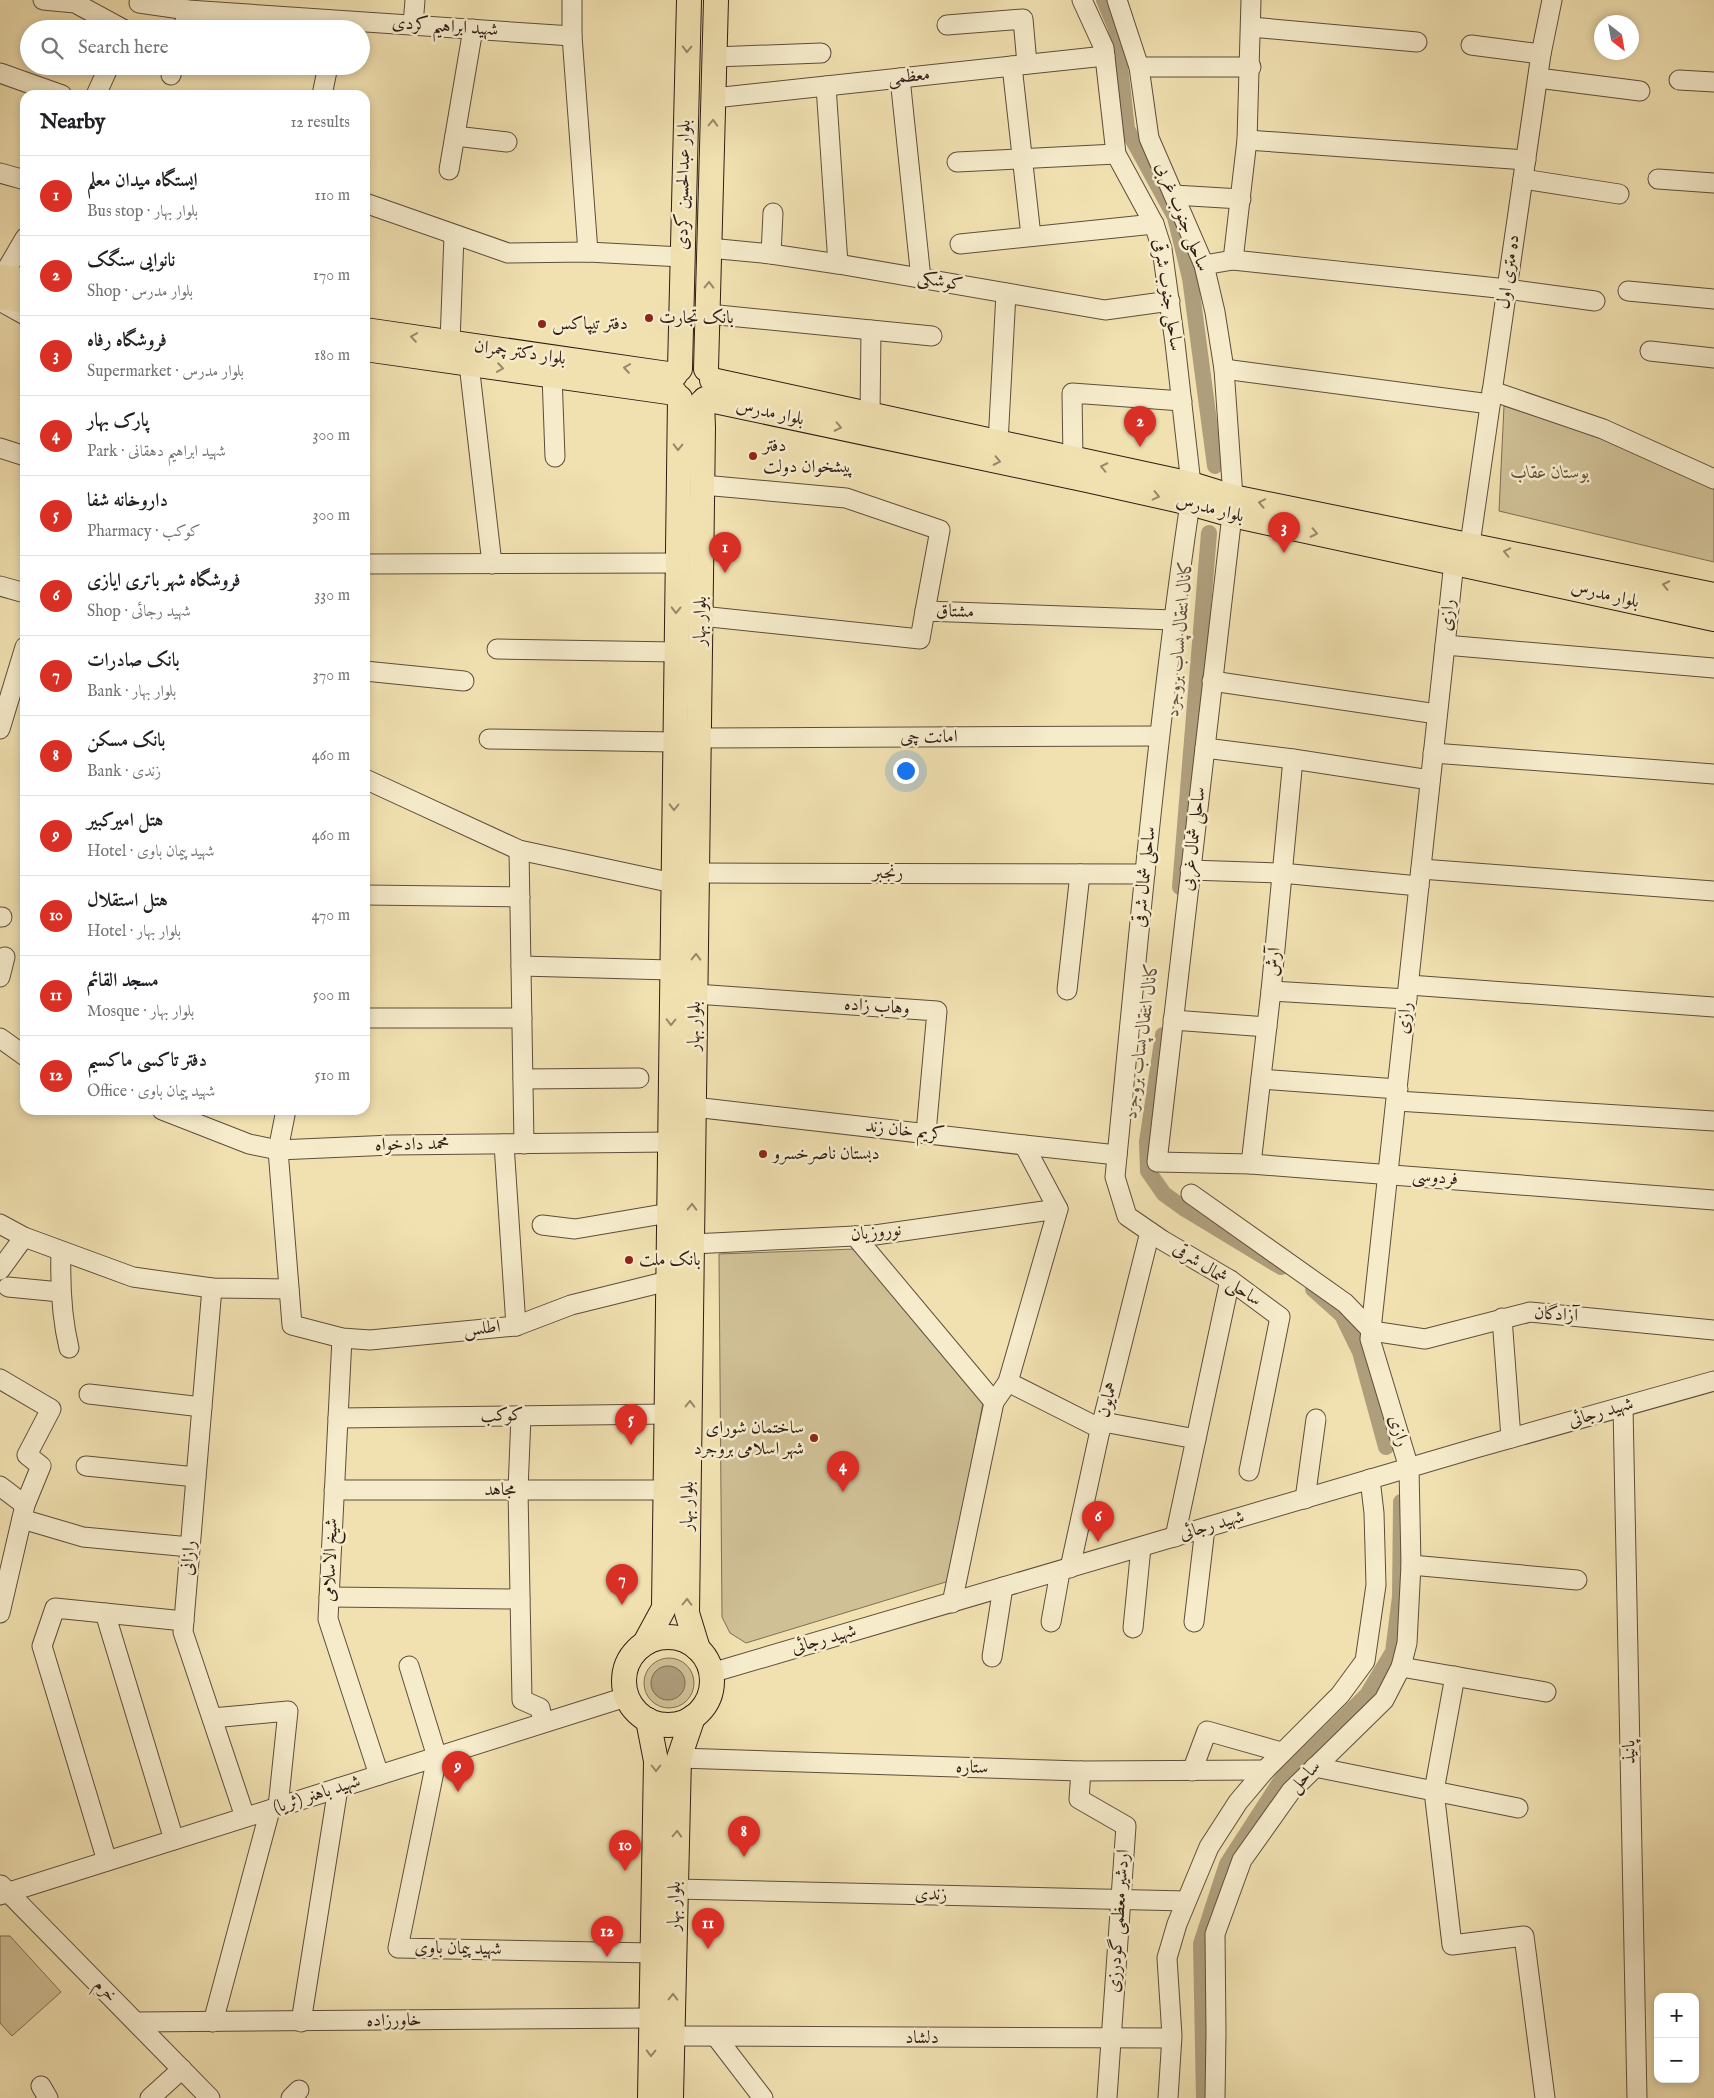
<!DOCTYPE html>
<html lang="en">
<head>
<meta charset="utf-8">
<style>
	body { margin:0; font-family:"IM FELL English",Amiri,serif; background:#f6f6f6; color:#202124 }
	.controls { position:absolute; right:15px; bottom:15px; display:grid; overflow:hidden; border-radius:10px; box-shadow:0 2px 8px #0003 }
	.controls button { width:45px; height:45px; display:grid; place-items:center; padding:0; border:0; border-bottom:1px solid #e0e0e0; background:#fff; color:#202124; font:25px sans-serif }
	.compass { position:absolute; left:1594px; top:15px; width:45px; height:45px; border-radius:50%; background:#fff; box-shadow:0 2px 8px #0003; rotate:149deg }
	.you { position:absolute; left:905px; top:770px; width:18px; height:18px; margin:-12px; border:4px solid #fff; border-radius:50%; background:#1a73e8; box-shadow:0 0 0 8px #1a73e833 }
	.badge { display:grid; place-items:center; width:32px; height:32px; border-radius:50%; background:#d93025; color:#fff; font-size:16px; font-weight:700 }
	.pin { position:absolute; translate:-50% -41px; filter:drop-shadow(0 1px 2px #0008) }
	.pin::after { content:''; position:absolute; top:26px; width:18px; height:15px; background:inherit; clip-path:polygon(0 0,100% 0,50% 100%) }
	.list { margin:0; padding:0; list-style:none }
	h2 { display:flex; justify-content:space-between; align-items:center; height:65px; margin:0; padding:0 20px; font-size:21px }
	h2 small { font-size:16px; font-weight:400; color:#757577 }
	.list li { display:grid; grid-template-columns:32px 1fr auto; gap:15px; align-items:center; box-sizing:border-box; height:80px; padding:0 20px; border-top:1px solid #e0e0e0 }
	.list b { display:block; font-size:19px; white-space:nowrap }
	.list p { margin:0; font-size:16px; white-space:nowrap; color:#757577 }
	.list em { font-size:16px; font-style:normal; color:#757577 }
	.icon { flex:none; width:28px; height:28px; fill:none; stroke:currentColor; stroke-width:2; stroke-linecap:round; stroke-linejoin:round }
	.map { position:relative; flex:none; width:1714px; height:2098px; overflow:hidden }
	.search { position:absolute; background:#fff; box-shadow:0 2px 8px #0003; left:20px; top:20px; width:350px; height:55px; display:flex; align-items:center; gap:12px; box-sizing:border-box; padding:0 18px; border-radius:28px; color:#757577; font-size:19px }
	.panel { position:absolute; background:#fff; box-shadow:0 2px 8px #0003; left:20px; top:90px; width:350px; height:1025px; border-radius:15px }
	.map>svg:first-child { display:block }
</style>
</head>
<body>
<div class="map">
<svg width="1714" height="2098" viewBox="0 0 1714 2098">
	<rect width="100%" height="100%" fill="#f1e1b1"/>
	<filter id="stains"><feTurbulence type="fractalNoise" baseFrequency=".004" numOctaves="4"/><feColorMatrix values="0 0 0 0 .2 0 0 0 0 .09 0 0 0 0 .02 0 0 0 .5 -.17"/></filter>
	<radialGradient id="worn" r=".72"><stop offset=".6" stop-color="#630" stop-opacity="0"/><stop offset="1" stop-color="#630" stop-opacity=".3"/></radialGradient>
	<g fill="#d0c096" stroke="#7f6e55">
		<polygon points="1504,406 1598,437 1714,487 1714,562 1499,511"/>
		<polygon points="855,1249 983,1403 949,1581 746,1643 730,1633 722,1617 719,1254"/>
		<circle cx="669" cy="1683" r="25"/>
		<polygon points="0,1936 10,1936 61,1992 12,2036 0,2023"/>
	</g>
	<circle fill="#af9e7c" stroke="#7b6a52" cx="668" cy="1683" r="17"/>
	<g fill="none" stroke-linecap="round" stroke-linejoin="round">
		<g stroke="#af9e7c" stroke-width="16">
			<polyline points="1104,0 1116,29 1127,129 1175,217 1190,278 1215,466"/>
			<polyline points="1180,887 1209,533"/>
			<polyline points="1163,1035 1147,1142 1148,1171 1164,1194 1185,1209 1281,1267"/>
			<polyline points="1313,1289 1342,1315 1360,1352 1386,1447"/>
			<polyline points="1204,2098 1201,1944 1227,1864 1282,1779 1367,1695 1393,1652 1400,1597 1401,1502"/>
		</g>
		<defs>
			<g id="minor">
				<polyline points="43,0 75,3 123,29"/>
				<polyline points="572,0 572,36 588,252"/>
				<polyline points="1082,0 1104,48 1116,154 1154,224 1162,249 1175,343 1191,484"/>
				<polyline points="1117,0 1139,67 1149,138 1204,265 1215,312 1224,369 1233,497"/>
				<polyline points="139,3 188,10 572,36"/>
				<polyline points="413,25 415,0"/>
				<polyline points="947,25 1023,19 1027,64"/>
				<polyline points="1251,27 1417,42"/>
				<polyline points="183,29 188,10"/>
				<polyline points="1471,45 1541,54"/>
				<polyline points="714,57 821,53"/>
				<polyline points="1012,66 1031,236"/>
				<polyline points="1139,67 1251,67"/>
				<polyline points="0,73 62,95"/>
				<polyline points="171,75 173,66"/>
				<polyline points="900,78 921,279"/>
				<polyline points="1538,78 1640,91"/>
				<polyline points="1679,80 1714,82"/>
				<polyline points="826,86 838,264"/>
				<polyline points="96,95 109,66"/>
				<polyline points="322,95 328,66"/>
				<polyline points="714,98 1105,56"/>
				<polyline points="455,136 507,142"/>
				<polyline points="1247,140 1526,160"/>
				<polyline points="957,162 1116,154"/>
				<polyline points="449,170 473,29"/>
				<polyline points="0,173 25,180"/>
				<polyline points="1523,179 1619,194"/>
				<polyline points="1658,179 1714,183"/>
				<polyline points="1174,195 1241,199"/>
				<polyline points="365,203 508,253 588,252 682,257"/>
				<polyline points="960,244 1154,224"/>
				<polyline points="709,248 771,254 838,264 1105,310 1170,301"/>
				<polyline points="771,254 773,213"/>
				<polyline points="1233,260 1507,289 1595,301"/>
				<polyline points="1204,265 1233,260 1247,140 1251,0"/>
				<polyline points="0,281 25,238"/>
				<polyline points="1628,291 1714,299"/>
				<polyline points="0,301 25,315"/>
				<polyline points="708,314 932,336"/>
				<polyline points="450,342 454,235"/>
				<polyline points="1650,351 1714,358"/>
				<polyline points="469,364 492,564"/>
				<polyline points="1224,369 1490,404"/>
				<polyline points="552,375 555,457"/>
				<polyline points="1492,391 1603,429 1714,479"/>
				<polyline points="870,416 871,330"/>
				<polyline points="998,443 1006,293"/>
				<polyline points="0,448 25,456"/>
				<polyline points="1073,460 1072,393 1182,401"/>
				<polyline points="703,485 846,498 940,530 925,611"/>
				<path d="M1190 503C1157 727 1137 952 1115 1177L1127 1216 1162 1240 1230 1280 1280 1317 1249 1471"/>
				<polyline points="1232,515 1157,1162 1251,1164 1714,1200"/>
				<polyline points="1470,544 1541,54 1552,0"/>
				<polyline points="365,564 677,563"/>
				<polyline points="0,586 25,593"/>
				<polyline points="701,616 920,639 925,611 1173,620"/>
				<polyline points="1445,645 1714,668"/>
				<polyline points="497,649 676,652"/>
				<polyline points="365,671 464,681"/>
				<polyline points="1212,681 1437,714"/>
				<polyline points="0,729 25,647"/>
				<polyline points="699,738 1159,736"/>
				<polyline points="489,739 674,742"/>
				<polyline points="1205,748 1293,759 1430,780"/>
				<polyline points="1433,753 1714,774"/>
				<polyline points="365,779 519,850 673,883"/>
				<polyline points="519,850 524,1144"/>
				<polyline points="1421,869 1714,891"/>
				<polyline points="1190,870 1281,873 1419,886"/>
				<polyline points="697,873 1145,874"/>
				<polyline points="365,895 520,897"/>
				<polyline points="0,917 2,917"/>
				<polyline points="521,966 671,970"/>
				<polyline points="0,977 5,957"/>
				<polyline points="1409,985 1714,1007"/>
				<polyline points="1067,990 1080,874"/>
				<polyline points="1271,991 1407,999"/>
				<polyline points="695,994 937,1011 926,1133"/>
				<polyline points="365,1018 522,1018"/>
				<polyline points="1173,1020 1267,1027"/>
				<polyline points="0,1038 25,1056"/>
				<polyline points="523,1079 639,1078"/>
				<polyline points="1261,1079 1398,1089"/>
				<polyline points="1397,1101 1714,1121"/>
				<polyline points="694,1107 1024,1145 1117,1155"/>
				<polyline points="162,1110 249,1144 278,1150 392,1145 670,1142"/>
				<polyline points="286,1110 278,1150 292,1325 342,1338 370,1340 516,1326 571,1305 668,1281"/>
				<polyline points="504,1144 516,1326"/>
				<polyline points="1251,1164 1271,991 1293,759"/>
				<polyline points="1191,1194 1345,1303 1372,1331 1425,1339 1530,1312 1714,1330"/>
				<polyline points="0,1224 24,1237 133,1277 212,1288 289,1289"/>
				<polyline points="542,1225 575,1229 669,1213"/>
				<polyline points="855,1236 994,1402 952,1603"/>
				<polyline points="692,1244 875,1235 1058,1209"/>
				<path d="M61 1251C60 1284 61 1315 69 1348"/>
				<polyline points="0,1270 24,1237"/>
				<polyline points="8,1287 60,1292"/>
				<polyline points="212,1288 183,1632 245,1817"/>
				<polyline points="1502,1318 1511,1438"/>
				<polyline points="342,1338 328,1619 379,1775"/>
				<polyline points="0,1379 51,1409 27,1455 41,1466 25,1505 0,1613"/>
				<polyline points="1008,1382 1101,1429"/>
				<polyline points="89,1394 202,1407"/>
				<polyline points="994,1402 1008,1382 1058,1209 1024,1145"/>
				<polyline points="1623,1407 1637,2098"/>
				<polyline points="521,1416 518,1490 522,1700 540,1708 543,1722"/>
				<polyline points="338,1418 667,1414"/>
				<polyline points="1103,1422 1196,1439"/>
				<polyline points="86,1466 196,1477"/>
				<polyline points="0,1486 25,1505"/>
				<polyline points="334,1490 666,1490"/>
				<polyline points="1305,1499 1316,1419"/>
				<polyline points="22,1519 83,1537 190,1547"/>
				<polyline points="1175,1537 1230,1280"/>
				<polyline points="1411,1565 1577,1580"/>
				<polyline points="1070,1568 1099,1435 1150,1232"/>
				<polyline points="329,1597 520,1599"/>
				<polyline points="105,1613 174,1840"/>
				<polyline points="1051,1622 1060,1572"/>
				<polyline points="1194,1622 1205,1528"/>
				<polyline points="1133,1628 1141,1547"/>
				<polyline points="992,1657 1003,1587"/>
				<polyline points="409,1666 437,1757 398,1948 653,1953"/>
				<polyline points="1401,1667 1546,1692"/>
				<polyline points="711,1673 1476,1448 1714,1381"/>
				<polyline points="1455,1676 1434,1791 1452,1945 1524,1936 1545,2098"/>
				<polyline points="212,1718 288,1711 278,1807"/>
				<polyline points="679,1758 1081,1771 1265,1770"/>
				<polyline points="1315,1767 1518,1808"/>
				<polyline points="1081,1771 1079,1799 1126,1826 1107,2098"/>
				<polyline points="1192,1771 1207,1731 1281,1752"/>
				<polyline points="107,1861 42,1646 55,1608 184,1621"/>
				<polyline points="1,1885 210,2098"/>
				<polyline points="676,1889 1186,1901"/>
				<polyline points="0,1895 626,1697"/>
				<polyline points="136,2022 652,2018"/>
				<polyline points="213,2022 270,1810"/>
				<polyline points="301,2022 338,1788"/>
				<polyline points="672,2036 1171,2038"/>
				<polyline points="717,2038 763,2098"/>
				<polyline points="41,2086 48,2098"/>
				<polyline points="150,2098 182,2069"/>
				<polyline points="291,2098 299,2090"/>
				<polyline points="1168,2098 1172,2036 1167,1958 1177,1924 1209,1847 1238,1802 1265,1770 1340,1695 1365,1661 1376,1585 1374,1513 1370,1479"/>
				<polyline points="1215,2098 1216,2033 1215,1934 1242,1860 1291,1791 1384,1700 1401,1667 1407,1643 1411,1565 1409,1468 1370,1339 1454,562"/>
			</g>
			<g id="major">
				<polyline points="0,277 25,280"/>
				<polyline points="0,297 25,301"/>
				<polyline points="365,330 675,375"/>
				<polyline points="365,349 675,393"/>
				<polyline points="680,369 689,0"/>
				<polyline points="706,369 716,0"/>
				<polyline points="712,380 1191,484 1233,497 1714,595"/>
				<polyline points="705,399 1087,480 1190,503 1232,515 1714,619"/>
				<circle cx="668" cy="1681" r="44"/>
				<polyline points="645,1643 664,1608 680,398"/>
				<polyline points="698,1649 687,1613 703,428 702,402"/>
				<polyline points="648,1720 656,1761 650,2098"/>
				<polyline points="671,2098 679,1758 693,1717"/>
			</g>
		</defs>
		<use href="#minor" stroke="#5f4d3b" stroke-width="21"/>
		<use href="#major" stroke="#2e1c14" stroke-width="26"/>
		<use href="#minor" stroke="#f6eccc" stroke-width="19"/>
		<use href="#major" stroke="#f1e1b1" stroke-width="24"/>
	</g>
	<defs><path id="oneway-chevron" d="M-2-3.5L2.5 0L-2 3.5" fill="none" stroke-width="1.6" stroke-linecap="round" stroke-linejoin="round" transform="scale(1.25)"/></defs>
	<g stroke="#99886a">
		<use href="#oneway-chevron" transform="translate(687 49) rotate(91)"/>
		<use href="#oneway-chevron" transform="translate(713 123) rotate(-88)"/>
		<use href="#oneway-chevron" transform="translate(709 285) rotate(-89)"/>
		<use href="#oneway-chevron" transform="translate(414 337) rotate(-172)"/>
		<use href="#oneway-chevron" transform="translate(500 368) rotate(8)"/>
		<use href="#oneway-chevron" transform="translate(627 368) rotate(-172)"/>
		<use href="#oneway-chevron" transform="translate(838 427) rotate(12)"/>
		<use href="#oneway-chevron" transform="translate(678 447) rotate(91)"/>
		<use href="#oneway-chevron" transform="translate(997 461) rotate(12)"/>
		<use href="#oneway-chevron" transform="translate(1104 467) rotate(-168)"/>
		<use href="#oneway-chevron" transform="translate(1156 496) rotate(13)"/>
		<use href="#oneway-chevron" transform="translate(1262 503) rotate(-169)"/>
		<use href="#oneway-chevron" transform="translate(1314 533) rotate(12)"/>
		<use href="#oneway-chevron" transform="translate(1507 552) rotate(-168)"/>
		<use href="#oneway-chevron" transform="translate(1666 585) rotate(-168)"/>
		<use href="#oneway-chevron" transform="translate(676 610) rotate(91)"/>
		<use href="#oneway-chevron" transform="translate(674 807) rotate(91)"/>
		<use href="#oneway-chevron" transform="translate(696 957) rotate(-89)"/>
		<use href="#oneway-chevron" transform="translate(671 1022) rotate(91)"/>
		<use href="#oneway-chevron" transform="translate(692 1207) rotate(-89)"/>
		<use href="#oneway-chevron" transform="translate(690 1404) rotate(-89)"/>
		<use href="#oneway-chevron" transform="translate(687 1602) rotate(-89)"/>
		<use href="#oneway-chevron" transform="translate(656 1768) rotate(90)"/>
		<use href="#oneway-chevron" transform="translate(677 1834) rotate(-88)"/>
		<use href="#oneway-chevron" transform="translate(673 1997) rotate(-89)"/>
		<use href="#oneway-chevron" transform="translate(651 2053) rotate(91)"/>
	</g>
	<g fill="#8f2418" stroke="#f6eccc" stroke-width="2">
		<circle cx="649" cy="318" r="5"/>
		<circle cx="542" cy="324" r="5"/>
		<circle cx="753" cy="456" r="5"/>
		<circle cx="763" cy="1154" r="5"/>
		<circle cx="629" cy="1260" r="5"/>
		<circle cx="814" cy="1438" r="5"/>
	</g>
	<g text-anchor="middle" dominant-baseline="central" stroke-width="5" stroke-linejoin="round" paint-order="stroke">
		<g font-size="18" fill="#2e1c14" stroke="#f6eccc">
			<text transform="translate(445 27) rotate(4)">شهید ابراهیم کردی</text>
			<text transform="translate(909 77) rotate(-6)">معظمی</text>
			<text transform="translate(684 185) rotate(-89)">بلوار عبدالحسین کردی</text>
			<text transform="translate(1182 217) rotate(68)">ساحلی جنوب غربی</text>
			<text transform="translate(1509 272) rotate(-82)">ده متری اول</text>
			<text transform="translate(940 282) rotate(10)">کوشکی</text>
			<text transform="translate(1167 295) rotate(81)">ساحلی جنوب شرقی</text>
			<text transform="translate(520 353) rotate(8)">بلوار دکتر چمران</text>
			<text transform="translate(770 413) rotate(12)">بلوار مدرس</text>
			<text transform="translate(1210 509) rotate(14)">بلوار مدرس</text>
			<text transform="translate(1605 595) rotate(13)">بلوار مدرس</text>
			<text transform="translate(955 612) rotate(2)">مشتاق</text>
			<text transform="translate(1448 615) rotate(-84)">رازی</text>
			<text transform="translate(701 621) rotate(-89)">بلوار بهار</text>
			<text x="929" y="737">امانت چی</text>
			<text transform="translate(1194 839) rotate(-83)">ساحلی شمال غربی</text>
			<text x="888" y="873">رنجبر</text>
			<text transform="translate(1145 877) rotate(-84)">ساحلی شمال شرقی</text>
			<text transform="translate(1274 962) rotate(-85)">آرش</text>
			<text transform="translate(877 1007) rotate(4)">وهاب زاده</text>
			<text transform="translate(1405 1018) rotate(-84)">رازی</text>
			<text transform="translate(695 1026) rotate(-89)">بلوار بهار</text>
			<text transform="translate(905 1131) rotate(7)">کریم خان زند</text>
			<text transform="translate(412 1145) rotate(-1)">محمد دادخواه</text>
			<text transform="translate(1435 1178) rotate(5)">فردوسی</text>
			<text transform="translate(876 1233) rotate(-6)">نوروزیان</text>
			<text transform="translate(1217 1275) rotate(33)">ساحلی شمال شرقی</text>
			<text transform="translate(1556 1315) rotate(4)">آزادگان</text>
			<text transform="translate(482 1329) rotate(-6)">اطلس</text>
			<text transform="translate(1108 1400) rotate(-76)">همایون</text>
			<text transform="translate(1601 1413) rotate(-16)">شهید رجائی</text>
			<text transform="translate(502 1416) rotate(-1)">کوکب</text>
			<text transform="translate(1398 1431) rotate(73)">رازی</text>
			<text x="500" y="1490">مجاهد</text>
			<text transform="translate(688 1506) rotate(-89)">بلوار بهار</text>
			<text transform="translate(1212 1526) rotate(-16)">شهید رجائی</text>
			<text transform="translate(189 1558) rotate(-85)">رازانی</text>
			<text transform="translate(331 1560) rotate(-88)">شیخ الاسلامی</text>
			<text transform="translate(824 1640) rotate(-16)">شهید رجائی</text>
			<text transform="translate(1630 1752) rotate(-91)">پانیذ</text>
			<text transform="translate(972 1768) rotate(2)">ستاره</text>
			<text transform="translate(1305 1777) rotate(-46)">ساحل</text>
			<text transform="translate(317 1795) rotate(-18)">شهید باهنر (ثریا)</text>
			<text transform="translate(931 1895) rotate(1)">زندی</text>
			<text transform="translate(675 1906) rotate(-89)">بلوار بهار</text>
			<text transform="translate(1119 1921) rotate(-86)">اردشیر معظمی گودرزی</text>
			<text transform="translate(458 1949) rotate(1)">شهید پیمان باوی</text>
			<text transform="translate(105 1991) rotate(45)">خرم</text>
			<text transform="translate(394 2021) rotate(-1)">خاورزاده</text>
			<text x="922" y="2038">دلشاد</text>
		</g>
		<g font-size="18" fill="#2e1c14" stroke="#f6eccc" text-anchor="start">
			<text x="659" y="318">بانک تجارت</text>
			<text x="552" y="324">دفتر تیپاکس</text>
			<text x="763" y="446">دفتر<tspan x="763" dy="21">پیشخوان دولت</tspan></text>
			<text x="773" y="1154">دبستان ناصرخسرو</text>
			<text x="639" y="1260">بانک ملت</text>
			<text x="804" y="1428" text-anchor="end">ساختمان شورای<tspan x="804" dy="21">شهر اسلامی بروجرد</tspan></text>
		</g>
		<g font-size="18" font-style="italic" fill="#5f4d3b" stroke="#f6eccc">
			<text x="1550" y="473">بوستان عقاب</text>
		</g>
		<g font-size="19" font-style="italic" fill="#62503e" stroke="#f6eccc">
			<text transform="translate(1180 638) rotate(-85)">کانال انتقال پساب بروجرد</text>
			<text transform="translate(1142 1040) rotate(-82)">کانال انتقال پساب بروجرد</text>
		</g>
	</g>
	<rect width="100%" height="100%" filter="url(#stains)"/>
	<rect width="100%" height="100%" fill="url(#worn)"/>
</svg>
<div class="controls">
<button>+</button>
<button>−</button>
</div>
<svg class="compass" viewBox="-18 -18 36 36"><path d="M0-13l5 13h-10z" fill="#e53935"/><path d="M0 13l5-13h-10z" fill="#757577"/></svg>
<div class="you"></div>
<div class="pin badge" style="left:725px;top:573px">1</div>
<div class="pin badge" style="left:1140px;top:447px">2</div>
<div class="pin badge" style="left:1284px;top:553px">3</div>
<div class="pin badge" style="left:843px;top:1492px">4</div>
<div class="pin badge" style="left:631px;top:1445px">5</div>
<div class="pin badge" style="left:1098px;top:1542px">6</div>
<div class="pin badge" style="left:622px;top:1605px">7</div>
<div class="pin badge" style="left:744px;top:1857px">8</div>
<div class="pin badge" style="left:458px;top:1792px">9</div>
<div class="pin badge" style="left:625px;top:1871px">10</div>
<div class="pin badge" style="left:708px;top:1949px">11</div>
<div class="pin badge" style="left:607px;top:1957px">12</div>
<div class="search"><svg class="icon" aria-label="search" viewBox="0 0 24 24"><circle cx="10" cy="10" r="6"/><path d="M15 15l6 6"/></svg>Search here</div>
<section class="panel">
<h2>Nearby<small>12 results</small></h2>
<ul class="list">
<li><span class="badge">1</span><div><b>ایستگاه میدان معلم</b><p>Bus stop · بلوار بهار</p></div><em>110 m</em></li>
<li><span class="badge">2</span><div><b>نانوایی سنگک</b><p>Shop · بلوار مدرس</p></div><em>170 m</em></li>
<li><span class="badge">3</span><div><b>فروشگاه رفاه</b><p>Supermarket · بلوار مدرس</p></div><em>180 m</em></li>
<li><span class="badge">4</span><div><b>پارک بهار</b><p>Park · شهید ابراهیم دهقانی</p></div><em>300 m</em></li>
<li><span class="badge">5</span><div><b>داروخانه شفا</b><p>Pharmacy · کوکب</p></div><em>300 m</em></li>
<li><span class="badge">6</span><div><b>فروشگاه شهر باتری ایازی</b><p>Shop · شهید رجائی</p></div><em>330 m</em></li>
<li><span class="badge">7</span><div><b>بانک صادرات</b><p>Bank · بلوار بهار</p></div><em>370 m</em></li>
<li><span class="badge">8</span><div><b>بانک مسکن</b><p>Bank · زندی</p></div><em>460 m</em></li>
<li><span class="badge">9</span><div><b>هتل امیرکبیر</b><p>Hotel · شهید پیمان باوی</p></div><em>460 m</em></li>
<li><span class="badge">10</span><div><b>هتل استقلال</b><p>Hotel · بلوار بهار</p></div><em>470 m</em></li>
<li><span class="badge">11</span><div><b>مسجد القائم</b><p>Mosque · بلوار بهار</p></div><em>500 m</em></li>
<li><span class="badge">12</span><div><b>دفتر تاکسی ماکسیم</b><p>Office · شهید پیمان باوی</p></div><em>510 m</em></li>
</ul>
</section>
</div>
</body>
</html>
